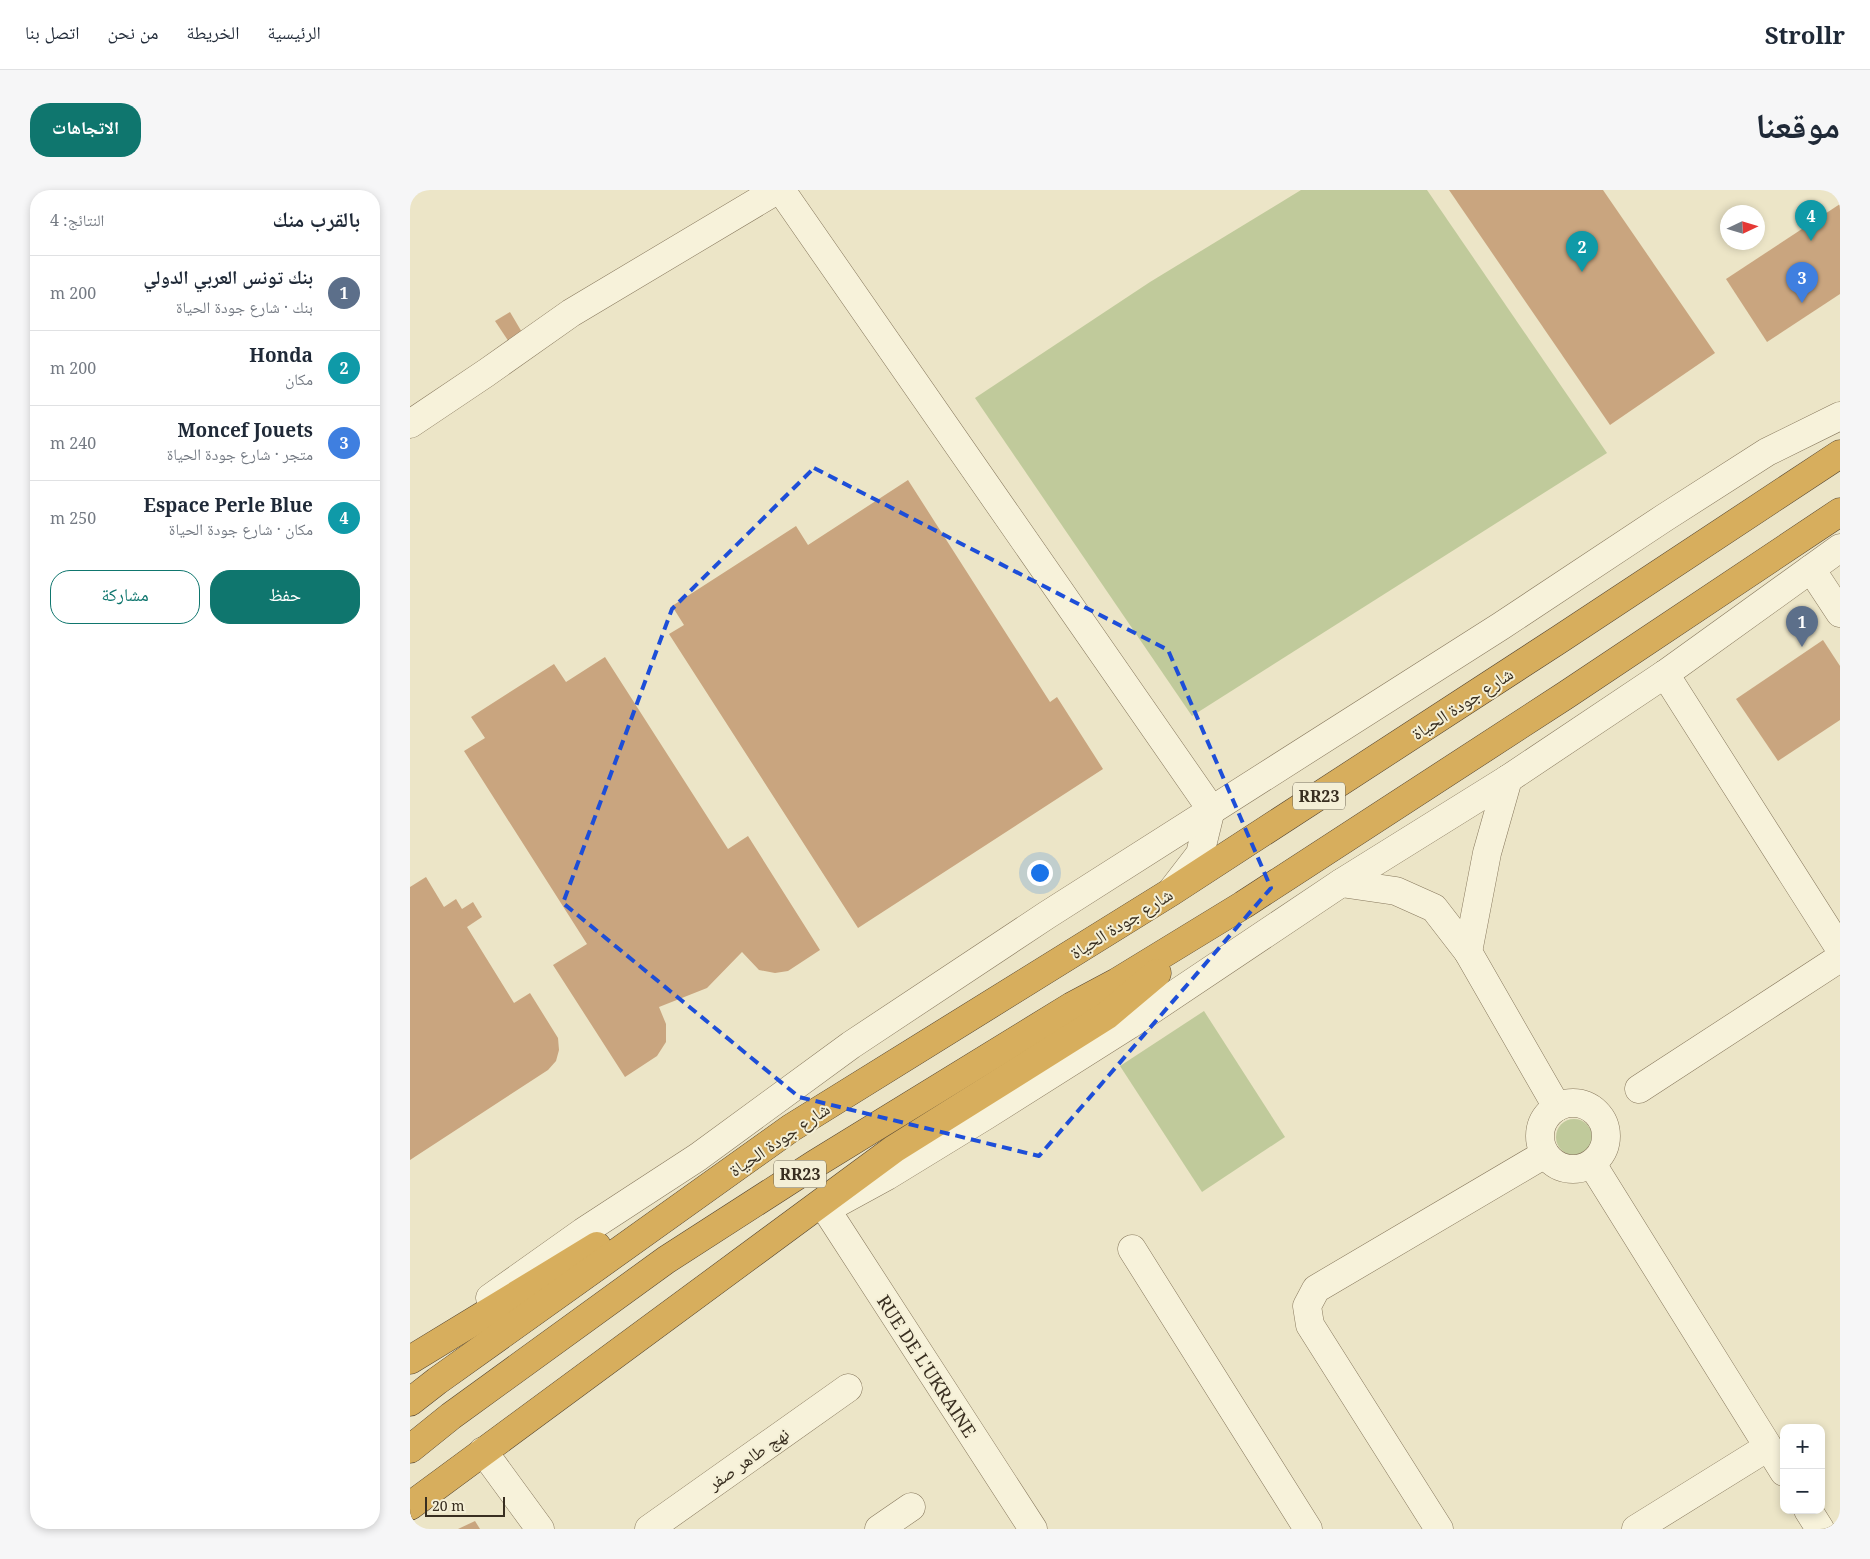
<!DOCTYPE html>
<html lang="ar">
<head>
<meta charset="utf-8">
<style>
	body { margin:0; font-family:"Noto Serif","Noto Naskh Arabic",serif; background:#f6f6f7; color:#1f2937; direction:rtl }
	.controls { position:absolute; right:15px; bottom:15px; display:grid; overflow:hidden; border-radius:10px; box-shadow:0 2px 8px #0003 }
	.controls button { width:45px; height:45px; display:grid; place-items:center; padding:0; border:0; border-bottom:1px solid #e0e1e3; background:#fff; color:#1f2937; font:25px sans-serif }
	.compass { position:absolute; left:1310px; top:15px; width:45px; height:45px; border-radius:50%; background:#fff; box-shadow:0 2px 8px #0003; rotate:86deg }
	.scale { position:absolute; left:15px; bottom:12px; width:80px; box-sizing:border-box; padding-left:5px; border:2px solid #382e20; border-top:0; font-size:14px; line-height:18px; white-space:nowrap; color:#382e20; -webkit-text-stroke:4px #f4efd6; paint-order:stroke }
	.you { position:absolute; left:629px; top:682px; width:18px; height:18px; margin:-12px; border:4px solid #fff; border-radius:50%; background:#1a73e8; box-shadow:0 0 0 8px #1a73e833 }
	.badge { display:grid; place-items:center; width:32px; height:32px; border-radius:50%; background:#0f766e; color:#fff; font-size:16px; font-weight:700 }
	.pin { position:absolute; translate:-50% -41px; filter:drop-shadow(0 1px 2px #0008) }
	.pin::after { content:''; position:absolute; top:26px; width:18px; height:15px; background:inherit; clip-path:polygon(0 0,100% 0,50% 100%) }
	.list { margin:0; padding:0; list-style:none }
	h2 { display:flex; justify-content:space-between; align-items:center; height:65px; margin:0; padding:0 20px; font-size:21px }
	h2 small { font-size:16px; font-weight:400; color:#747a83 }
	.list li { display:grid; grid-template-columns:32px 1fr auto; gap:15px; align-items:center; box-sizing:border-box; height:75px; padding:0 20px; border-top:1px solid #e0e1e3 }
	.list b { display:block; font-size:19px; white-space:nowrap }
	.list p { margin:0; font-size:16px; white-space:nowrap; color:#747a83 }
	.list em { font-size:16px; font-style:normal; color:#747a83 }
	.actions { display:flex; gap:10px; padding:15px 20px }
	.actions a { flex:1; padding:11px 0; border:1px solid #0f766e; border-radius:20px; text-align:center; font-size:18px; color:#0f766e }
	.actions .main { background:#0f766e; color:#fff }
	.map { position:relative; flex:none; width:1430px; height:1339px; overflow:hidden; direction:ltr; border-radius:20px }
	header { display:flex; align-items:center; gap:30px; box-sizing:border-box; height:70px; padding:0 25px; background:#fff; border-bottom:1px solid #e0e1e3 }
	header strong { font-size:24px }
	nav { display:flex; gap:28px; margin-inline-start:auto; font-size:18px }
	.intro { display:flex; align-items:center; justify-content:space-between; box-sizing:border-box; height:120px; padding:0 30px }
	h1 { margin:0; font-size:35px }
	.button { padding:12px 22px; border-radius:20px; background:#0f766e; color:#fff; font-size:18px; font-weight:700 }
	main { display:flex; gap:30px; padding:0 30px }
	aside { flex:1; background:#fff; border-radius:20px; box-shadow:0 2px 8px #0003 }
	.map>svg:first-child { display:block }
</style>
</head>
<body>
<header>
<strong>Strollr</strong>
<nav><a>الرئيسية</a><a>الخريطة</a><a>من نحن</a><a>اتصل بنا</a></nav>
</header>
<div class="intro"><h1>موقعنا</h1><a class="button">الاتجاهات</a></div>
<main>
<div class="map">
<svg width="1430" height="1339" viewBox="0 0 1430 1339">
	<rect width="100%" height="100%" fill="#ece5c7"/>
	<g fill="#c0ca9b">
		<polygon points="891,0 1017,0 1197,263 782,526 565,208 740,92"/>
		<polygon points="794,821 875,947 792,1002 710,876"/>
		<circle cx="1164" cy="947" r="18"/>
	</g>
	<g fill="#c9a57f">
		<polygon points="1039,0 1193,0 1305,163 1200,235"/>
		<polygon points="1430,14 1430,104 1357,152 1316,89"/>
		<polygon points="100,122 113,144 99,152 85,131"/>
		<polygon points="498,290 640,512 647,507 693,579 448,738 259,444 274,435 262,416 386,336 398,355"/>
		<polygon points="1413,450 1430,476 1430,530 1368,571 1326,509"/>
		<polygon points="195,467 318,659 338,646 410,760 378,781 365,783 349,780 332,762 297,798 249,817 256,834 256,852 247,866 215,887 143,775 177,754 54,561 75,548 61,527 144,474 156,492"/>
		<polygon points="16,687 34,717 46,709 52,719 63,712 72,727 57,737 104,813 120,803 148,848 149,860 146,871 138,880 0,970 0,697"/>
		<polygon points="65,1331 70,1339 48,1339"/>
	</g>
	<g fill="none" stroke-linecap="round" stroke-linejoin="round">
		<defs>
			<g id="street">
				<polyline points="371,0 801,619 790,664 763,699"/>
				<polyline points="0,234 76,183 161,123 367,0"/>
				<polyline points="1401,379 1430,423"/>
				<polyline points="1255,484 1430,759"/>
				<polyline points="931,693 986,701 1024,718 1058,762 1147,917"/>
				<polyline points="1058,762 1077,663 1098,589"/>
				<polyline points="1229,899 1430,768"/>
				<circle cx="1163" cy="946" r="33"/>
				<polyline points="1182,974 1374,1282"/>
				<polyline points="412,1013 623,1339"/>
				<polyline points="422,1016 477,986 575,926 719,835 931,693 1098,589 1255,484 1430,358"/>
				<polyline points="722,1059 898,1339"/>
				<polyline points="80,1108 173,1042 288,967 441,855 637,725 1091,436 1254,328 1357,262 1430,226"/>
				<polyline points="73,1261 130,1339"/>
				<polyline points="1398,1320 1410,1339"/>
				<polyline points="239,1339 438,1198"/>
				<polyline points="469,1339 501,1317"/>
				<polyline points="1029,1339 900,1135 897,1116 906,1099 1135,964"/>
				<polyline points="1226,1339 1358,1257"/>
			</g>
			<g id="highway">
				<polyline points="0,1170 187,1056"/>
				<polyline points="0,1212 27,1191 381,938 761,702 1150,449 1430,264"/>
				<polyline points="0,1259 41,1226 256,1070 405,974 662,816 707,792 833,715 1156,505 1430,322"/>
				<polyline points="0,1316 484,959 696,826 747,783"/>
			</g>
		</defs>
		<use href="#street" stroke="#87785d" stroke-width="29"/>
		<use href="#highway" stroke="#564631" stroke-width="29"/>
		<use href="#street" stroke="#f7f2da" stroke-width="28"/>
		<use href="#highway" stroke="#d7ae5d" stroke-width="28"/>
	</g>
	<path fill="none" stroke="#1d4ed8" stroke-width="4" stroke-dasharray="10 6" stroke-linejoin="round" d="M404 278 758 460 861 698 629 966 389 907 153 713 262 419Z"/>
	<g text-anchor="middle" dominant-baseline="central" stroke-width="4" stroke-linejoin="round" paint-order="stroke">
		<g fill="#f4efd6" stroke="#706857" stroke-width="1">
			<rect x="883" y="592.5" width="52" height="27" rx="4"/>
			<rect x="364" y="970.5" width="52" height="27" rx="4"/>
		</g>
		<g font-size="16" font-weight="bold" fill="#382e20">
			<text x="909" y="606">RR23</text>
			<text x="390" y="984">RR23</text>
		</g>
		<g font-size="18" fill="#382e20" stroke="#f4efd6">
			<text transform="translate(1052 513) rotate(-33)">شارع جودة الحياة</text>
			<text transform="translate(711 733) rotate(-32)">شارع جودة الحياة</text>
			<text transform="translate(369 949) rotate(-34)">شارع جودة الحياة</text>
			<text transform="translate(517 1176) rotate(57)">RUE DE L'UKRAINE</text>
			<text transform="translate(338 1268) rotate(-35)">نهج طاهر صفر</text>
		</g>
	</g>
</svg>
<div class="controls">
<button>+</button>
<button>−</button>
</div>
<svg class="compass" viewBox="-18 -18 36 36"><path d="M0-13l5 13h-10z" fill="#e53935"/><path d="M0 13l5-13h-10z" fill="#747a83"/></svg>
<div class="scale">20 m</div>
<div class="you"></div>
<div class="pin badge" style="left:1392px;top:457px;background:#5c6f8a">1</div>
<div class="pin badge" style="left:1172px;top:82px;background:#0f9aa8">2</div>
<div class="pin badge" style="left:1392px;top:113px;background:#3f7fe0">3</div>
<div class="pin badge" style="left:1401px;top:51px;background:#0f9aa8">4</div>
</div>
<aside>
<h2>بالقرب منك<small>النتائج: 4</small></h2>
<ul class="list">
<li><span class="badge" style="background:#5c6f8a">1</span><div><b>بنك تونس العربي الدولي</b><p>بنك · شارع جودة الحياة</p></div><em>200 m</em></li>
<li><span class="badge" style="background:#0f9aa8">2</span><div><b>Honda</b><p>مكان</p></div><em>200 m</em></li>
<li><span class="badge" style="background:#3f7fe0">3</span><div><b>Moncef Jouets</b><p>متجر · شارع جودة الحياة</p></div><em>240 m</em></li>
<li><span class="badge" style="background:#0f9aa8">4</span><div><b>Espace Perle Blue</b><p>مكان · شارع جودة الحياة</p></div><em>250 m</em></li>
</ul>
<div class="actions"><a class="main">حفظ</a><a>مشاركة</a></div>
</aside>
</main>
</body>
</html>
